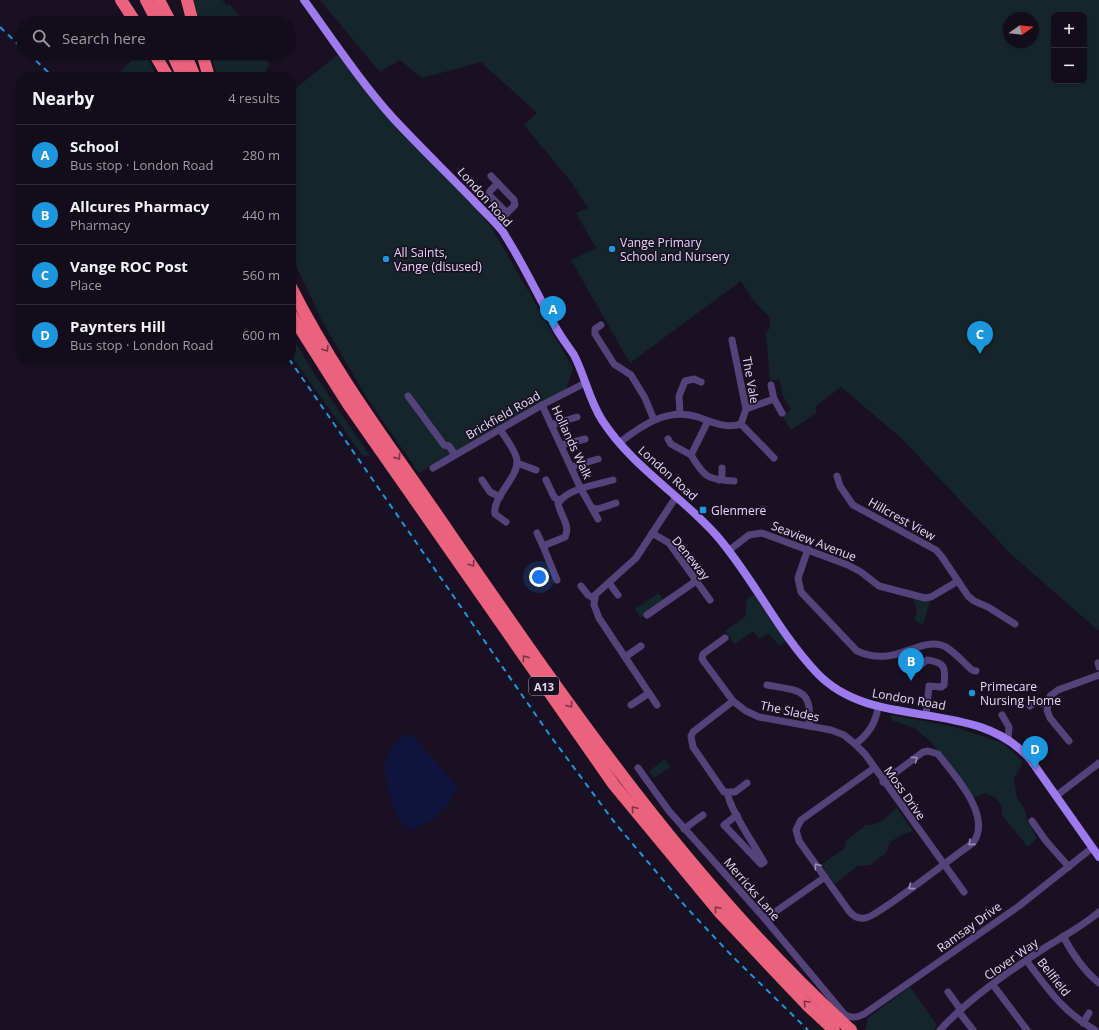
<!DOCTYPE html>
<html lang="en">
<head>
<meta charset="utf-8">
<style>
	body { margin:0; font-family:"Open Sans",sans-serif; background:#1c1623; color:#f1f3f6 }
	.controls { position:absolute; right:12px; top:12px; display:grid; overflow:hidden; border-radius:8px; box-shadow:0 1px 3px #0004 }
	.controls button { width:36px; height:36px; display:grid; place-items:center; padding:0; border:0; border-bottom:1px solid #322d39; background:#130d1a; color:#f1f3f6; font:20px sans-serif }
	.compass { position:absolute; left:1003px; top:12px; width:36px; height:36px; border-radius:50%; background:#130d1a; box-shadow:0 1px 3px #0004; rotate:76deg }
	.you { position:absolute; left:539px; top:577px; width:14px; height:14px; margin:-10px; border:3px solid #fff; border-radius:50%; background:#1a73e8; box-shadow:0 0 0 6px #1a73e833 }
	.badge { display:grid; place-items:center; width:26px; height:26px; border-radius:50%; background:#1d96e0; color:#fff; font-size:13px; font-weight:700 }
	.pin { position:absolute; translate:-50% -33px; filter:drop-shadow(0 1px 2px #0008) }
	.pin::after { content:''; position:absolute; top:21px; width:14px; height:12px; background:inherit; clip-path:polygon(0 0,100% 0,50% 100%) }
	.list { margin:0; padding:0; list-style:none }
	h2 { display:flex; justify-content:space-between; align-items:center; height:52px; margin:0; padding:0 16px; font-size:17px }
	h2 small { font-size:13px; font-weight:400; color:#9d9ca2 }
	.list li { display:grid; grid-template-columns:26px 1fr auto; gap:12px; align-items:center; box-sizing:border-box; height:60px; padding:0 16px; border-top:1px solid #322d39 }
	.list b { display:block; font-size:15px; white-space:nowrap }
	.list p { margin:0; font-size:13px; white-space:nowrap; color:#9d9ca2 }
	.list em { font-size:13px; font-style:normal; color:#9d9ca2 }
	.icon { flex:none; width:22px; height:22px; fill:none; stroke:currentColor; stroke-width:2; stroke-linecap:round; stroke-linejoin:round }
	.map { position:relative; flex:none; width:1099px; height:1030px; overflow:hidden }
	.search { position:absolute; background:#130d1a; box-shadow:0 1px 3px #0004; left:16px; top:16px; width:280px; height:44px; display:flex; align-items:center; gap:10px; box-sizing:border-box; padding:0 14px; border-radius:22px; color:#9d9ca2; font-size:15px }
	.panel { position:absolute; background:#130d1a; box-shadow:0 1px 3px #0004; left:16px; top:72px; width:280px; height:292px; border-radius:16px }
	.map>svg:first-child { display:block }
</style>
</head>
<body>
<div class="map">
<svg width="1099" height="1030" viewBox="0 0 1099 1030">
	<rect width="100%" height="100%" fill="#191122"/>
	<g fill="#15262b" fill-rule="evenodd">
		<polygon points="192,0 222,0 227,6 229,4 245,23 200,23"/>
		<path d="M320 0H1099V631L1013 556 901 438 841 387 816 406V413L791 430 782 415 791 410 783 396 779 379 770 381 766 334 770 327V318L752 299 741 281 630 363 571 260 596 248 576 213 588 208 572 183 524 125 537 113 481 62 422 78 400 60 380 72ZM1054 15H1084V81H1054ZM1009 18H1033V42H1009Z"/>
		<polygon points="139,53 145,53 157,77 115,77"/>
		<polygon points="210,53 262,53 270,65 265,70 271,77 218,77"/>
		<polygon points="340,53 352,75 490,225 573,368 566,390 419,473 367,398 322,321 291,255 291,92"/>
		<polygon points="291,335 318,380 370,456 362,455 291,355"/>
		<polygon points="659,593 664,601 641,618 635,609"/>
		<polygon points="755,594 786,641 779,646 769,633 759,639 753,631 735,644 725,631 745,617 747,599"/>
		<polygon points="913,598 930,601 923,625 915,620 917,610"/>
		<path d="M891 715 951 726 1003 743 1023 762 1014 779 1017 798 1024 808 1028 822 1037 838 1028 847 1002 815C1003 802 996 797 985 793L974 798 932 743 915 728 891 720Z"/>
		<polygon points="665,759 670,767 654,778 649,771"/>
		<path d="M896 807 913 831 903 834 890 842 886 853 870 865 857 866 835 884 821 865 845 848 846 841 866 825C879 826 888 817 896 807Z"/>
		<polygon points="910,987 937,1025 934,1030 865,1030 868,1018"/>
	</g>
	<path fill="#10143c" d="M412 735 457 786C450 809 434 821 412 830 410 829 406 828 404 826 394 817 381 771 386 758 389 750 396 743 402 736Z"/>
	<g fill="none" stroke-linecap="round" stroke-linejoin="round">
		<g stroke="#54427b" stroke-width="7">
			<polyline points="491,176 514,200 515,205 496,224"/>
			<polyline points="498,183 490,191 489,195 507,213"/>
			<polyline points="601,325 595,329 595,334 614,364 631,375 645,398 654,420"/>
			<polyline points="732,340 746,409 741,424"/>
			<polyline points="771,385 774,399 782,413"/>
			<polyline points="408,396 444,445 449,446 455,455"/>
			<polyline points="542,405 581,489 598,519"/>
			<polyline points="746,409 774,399"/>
			<polyline points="680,414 679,396 685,381 694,379 701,382"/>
			<path d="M708 421 691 455C704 477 708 480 734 481"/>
			<polyline points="551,425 577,417"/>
			<path d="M500 429C505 438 515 449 517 460 519 477 492 497 495 514L506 522"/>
			<polyline points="668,439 671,444 691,455"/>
			<path d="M619 443C642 425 668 407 698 417 712 422 726 429 741 424L774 458"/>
			<polyline points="561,445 585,439"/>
			<polyline points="517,463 536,470"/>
			<polyline points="571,467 598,459"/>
			<polyline points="433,468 542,405 585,383"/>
			<polyline points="837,476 840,486 853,505 936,550 942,557 968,596 974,601 988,607 1015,624"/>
			<polyline points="482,480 490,492 500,497"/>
			<polyline points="546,480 554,497 560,501"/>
			<polyline points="719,480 722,476 722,468"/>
			<polyline points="592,508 598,509 616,503"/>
			<path d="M537 533 543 546 565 537C571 526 560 515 558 503 569 488 596 485 613 480"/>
			<polyline points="652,533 669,543 710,600"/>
			<polyline points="543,546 557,580"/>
			<path d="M808 549 798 578 801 592 857 651C866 655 877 657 887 656 903 655 929 638 944 646 954 651 963 662 972 670L976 671"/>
			<polyline points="728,551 749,535 762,533 848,565 861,572 879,586 925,598 931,597 958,581"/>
			<polyline points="609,583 618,595"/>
			<polyline points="581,586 588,595 595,599"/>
			<polyline points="647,615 696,581"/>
			<polyline points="725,638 703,654 702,659 733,701 746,711 759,717 831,730 844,735 855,744"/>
			<polyline points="625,657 641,646"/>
			<polyline points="1098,663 1099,667"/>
			<path d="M918 667 927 660C945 662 946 668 944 685L941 687 929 686 926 715"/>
			<path d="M767 685C799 691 813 688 809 726"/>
			<polyline points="733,701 693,732 691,736 693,747 724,792 735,792 747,783"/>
			<polyline points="631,705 649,693"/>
			<polyline points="657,705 599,618 594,605 595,595 636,558 676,497"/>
			<polyline points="1030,706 1035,702 1047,704"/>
			<path d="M878 707C876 722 868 735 855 744L865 754 964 892"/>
			<polyline points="1002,715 1009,727 1008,739"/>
			<polyline points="1069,741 1050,718 1047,710 1050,696 1058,690 1099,675"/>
			<path d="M638 768 669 811 765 919 845 1015C852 1018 857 1018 864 1014L1019 906 1092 848"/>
			<path d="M874 768 801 820 796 830 799 841 849 911C853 916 858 919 865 918 877 917 956 854 973 843 993 816 954 775 938 754L928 751 923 752 883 782"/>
			<path d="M728 793C727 805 756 848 764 862L761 864 724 825 737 815"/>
			<polyline points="1056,796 1099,763"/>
			<polyline points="1032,821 1046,841 1069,867"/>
			<polyline points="684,829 703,815"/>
			<polyline points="765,919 825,877"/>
			<path d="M1063 936C1073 955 1083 970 1099 983"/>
			<path d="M1026 960C1048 989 1062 1011 1095 1030"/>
			<polyline points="993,985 1027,1030"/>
			<polyline points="948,992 961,1010"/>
			<polyline points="959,1012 973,1030"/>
			<polyline points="1083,1023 1089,1013"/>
			<path d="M940 1030C968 999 1011 970 1046 947 1064 936 1083 926 1099 912"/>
		</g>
		<path stroke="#9d7aee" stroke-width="8" d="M304 0C333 40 360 81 393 118 419 146 447 173 473 200 483 211 495 221 503 232 523 263 538 296 556 328 561 337 568 346 574 355 585 376 589 400 602 420 633 468 681 495 717 536 754 579 778 632 817 673 874 733 975 696 1030 759L1099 857"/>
		<g stroke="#eb627d" stroke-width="12">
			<polyline points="121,0 136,23"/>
			<polyline points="146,0 158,23"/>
			<polyline points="159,0 171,23"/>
			<polyline points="187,0 193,23"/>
			<polyline points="154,53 168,77"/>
			<polyline points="172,53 183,77"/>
			<polyline points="185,53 195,77"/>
			<polyline points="202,53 209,77"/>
			<path d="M291 287C335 375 396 454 451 535 570 708 694 888 851 1030"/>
			<polyline points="291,314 348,404 614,785 720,913 807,1005 834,1030"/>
		</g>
		<g stroke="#1d96e0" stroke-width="2" stroke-dasharray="6 5" stroke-linecap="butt">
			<polyline points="0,27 23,49"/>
			<polyline points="28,53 53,77"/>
			<polyline points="289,359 549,734 615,823 686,907 733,957 808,1030"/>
		</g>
	</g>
	<defs><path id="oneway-chevron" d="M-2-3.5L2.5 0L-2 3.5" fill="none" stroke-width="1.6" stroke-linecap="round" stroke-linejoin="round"/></defs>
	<g stroke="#77354b">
		<use href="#oneway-chevron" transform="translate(326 349) rotate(58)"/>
		<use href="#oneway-chevron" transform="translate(398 457) rotate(55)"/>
		<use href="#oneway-chevron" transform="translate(472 564) rotate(56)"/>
		<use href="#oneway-chevron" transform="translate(525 658) rotate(-125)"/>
		<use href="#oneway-chevron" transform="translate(570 705) rotate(54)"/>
		<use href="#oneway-chevron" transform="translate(634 809) rotate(-130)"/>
		<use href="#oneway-chevron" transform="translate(717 909) rotate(-130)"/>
		<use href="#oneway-chevron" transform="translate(806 1003) rotate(-135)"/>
	</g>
	<g stroke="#9c8cba">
		<use href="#oneway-chevron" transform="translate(915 759) rotate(-36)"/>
		<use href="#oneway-chevron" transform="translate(971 843) rotate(136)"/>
		<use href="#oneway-chevron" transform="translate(817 866) rotate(-126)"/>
		<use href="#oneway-chevron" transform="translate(911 887) rotate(144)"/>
	</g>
	<g fill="#1d96e0" stroke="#191122" stroke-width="1.5">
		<circle cx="612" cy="249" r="4"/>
		<circle cx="386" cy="259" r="4"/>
		<rect x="699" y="506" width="8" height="8" rx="2"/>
		<circle cx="972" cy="693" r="4"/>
	</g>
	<g text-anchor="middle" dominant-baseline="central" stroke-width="3.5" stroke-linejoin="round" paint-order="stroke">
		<rect fill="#191122" stroke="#a89cb9" stroke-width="1" x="529" y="677" width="30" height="18" rx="3"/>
		<g font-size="11" font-weight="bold" fill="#e5d7fa">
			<text x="544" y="686">A13</text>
		</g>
		<g font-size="12" fill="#e5d7fa" stroke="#191122">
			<text transform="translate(485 197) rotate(48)">London Road</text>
			<text transform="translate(751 380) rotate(80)">The Vale</text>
			<text transform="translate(503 415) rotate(-30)">Brickfield Road</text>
			<text transform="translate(572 442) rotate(65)">Hollands Walk</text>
			<text transform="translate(668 473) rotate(42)">London Road</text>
			<text transform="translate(902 519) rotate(29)">Hillcrest View</text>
			<text transform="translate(814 541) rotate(21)">Seaview Avenue</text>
			<text transform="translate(691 558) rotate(51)">Deneway</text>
			<text transform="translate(909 699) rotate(10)">London Road</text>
			<text transform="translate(790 711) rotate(12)">The Slades</text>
			<text transform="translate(905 793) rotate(55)">Moss Drive</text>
			<text transform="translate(752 889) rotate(49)">Merricks Lane</text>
			<text transform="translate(969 927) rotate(-36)">Ramsay Drive</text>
			<text transform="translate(1011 959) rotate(-35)">Clover Way</text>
			<text transform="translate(1054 977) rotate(52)">Bellfield</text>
		</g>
		<g font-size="12" fill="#e5d7fa" stroke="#191122" text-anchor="start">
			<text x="620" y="242">Vange Primary<tspan x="620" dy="14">School and Nursery</tspan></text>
			<text x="394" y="252">All Saints,<tspan x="394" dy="14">Vange (disused)</tspan></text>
			<text x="711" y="510">Glenmere</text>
			<text x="980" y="686">Primecare<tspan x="980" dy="14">Nursing Home</tspan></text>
		</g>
	</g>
</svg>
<div class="controls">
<button>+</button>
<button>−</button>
</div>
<svg class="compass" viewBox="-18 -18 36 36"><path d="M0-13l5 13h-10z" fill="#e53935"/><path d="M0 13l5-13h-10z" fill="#9d9ca2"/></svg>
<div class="you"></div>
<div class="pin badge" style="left:553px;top:329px">A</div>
<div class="pin badge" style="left:911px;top:681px">B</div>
<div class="pin badge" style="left:980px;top:354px">C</div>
<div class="pin badge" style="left:1035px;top:769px">D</div>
<div class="search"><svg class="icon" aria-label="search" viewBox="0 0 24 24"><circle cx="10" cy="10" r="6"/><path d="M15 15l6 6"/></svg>Search here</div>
<section class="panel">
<h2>Nearby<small>4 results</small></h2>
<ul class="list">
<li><span class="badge">A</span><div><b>School</b><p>Bus stop · London Road</p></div><em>280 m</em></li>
<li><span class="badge">B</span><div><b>Allcures Pharmacy</b><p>Pharmacy</p></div><em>440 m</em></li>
<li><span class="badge">C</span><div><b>Vange ROC Post</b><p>Place</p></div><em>560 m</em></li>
<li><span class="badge">D</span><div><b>Paynters Hill</b><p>Bus stop · London Road</p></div><em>600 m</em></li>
</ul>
</section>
</div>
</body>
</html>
